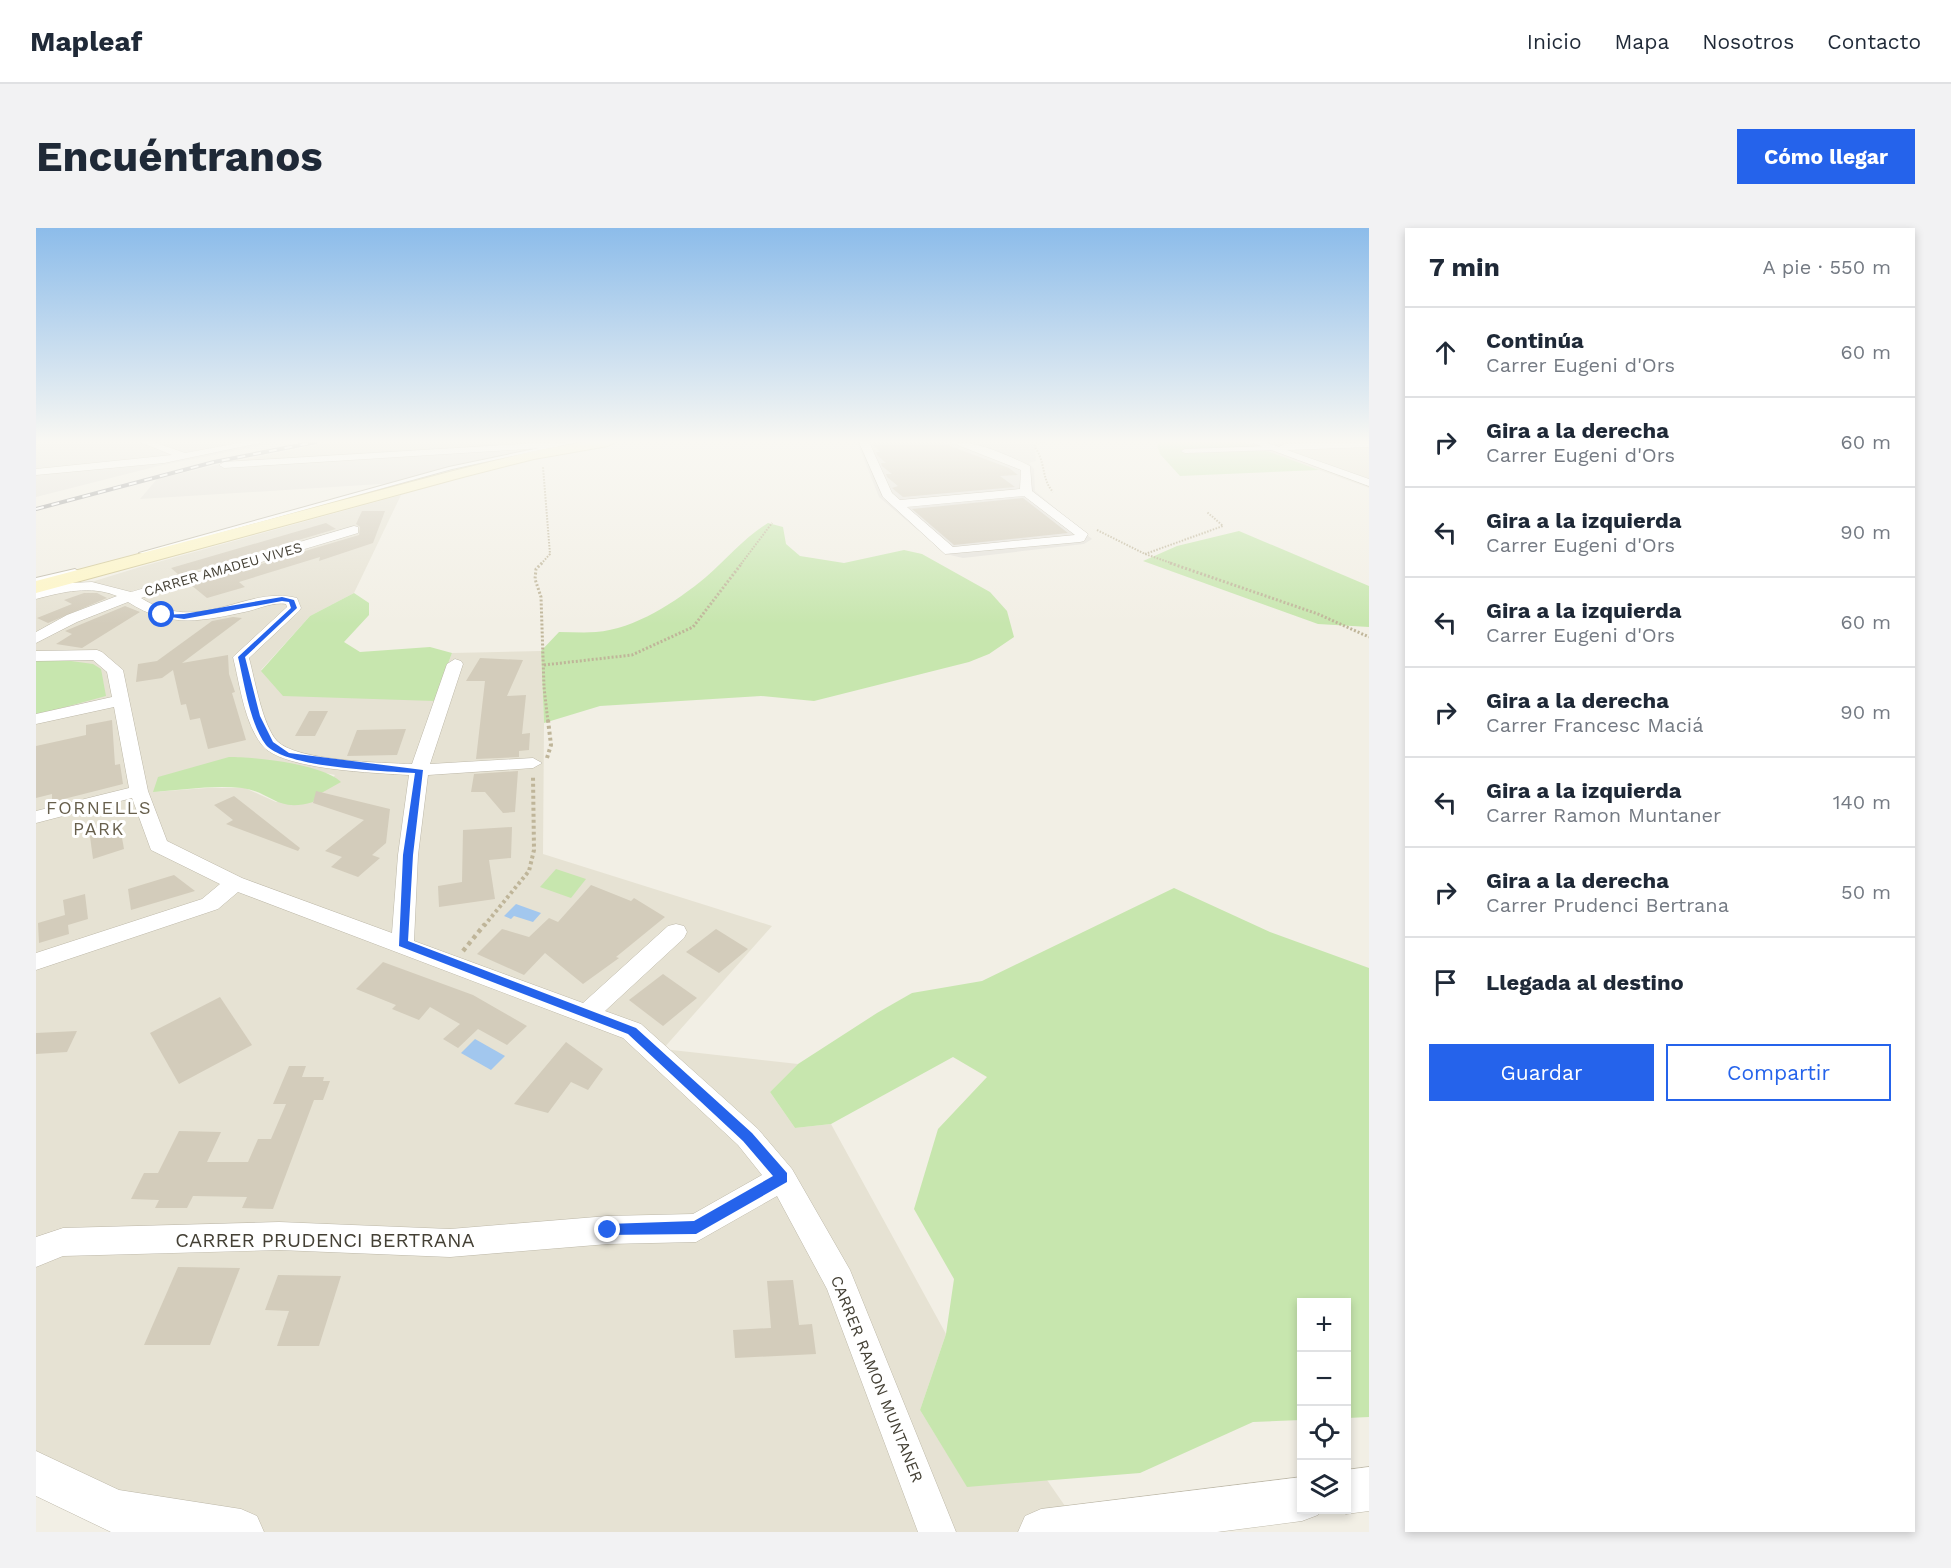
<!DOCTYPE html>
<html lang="es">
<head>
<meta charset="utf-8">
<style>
	body { margin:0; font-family:"Work Sans",sans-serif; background:#f2f2f3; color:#1f2937 }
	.controls { position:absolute; right:18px; bottom:18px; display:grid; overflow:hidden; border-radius:0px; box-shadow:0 3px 9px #0003 }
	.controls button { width:54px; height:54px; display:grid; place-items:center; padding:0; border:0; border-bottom:2px solid #e0e1e3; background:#fff; color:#1f2937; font:30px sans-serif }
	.stop { position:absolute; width:18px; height:18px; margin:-14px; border:4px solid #2563eb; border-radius:50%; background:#fff }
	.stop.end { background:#2563eb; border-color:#fff; box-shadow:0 2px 6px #0008 }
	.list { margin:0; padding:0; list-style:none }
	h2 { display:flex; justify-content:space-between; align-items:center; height:78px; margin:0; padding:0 24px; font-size:26px }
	h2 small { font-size:20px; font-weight:400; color:#747a83 }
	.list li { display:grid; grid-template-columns:39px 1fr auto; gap:18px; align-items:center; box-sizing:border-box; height:90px; padding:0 24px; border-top:2px solid #e0e1e3 }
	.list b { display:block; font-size:22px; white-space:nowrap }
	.list p { margin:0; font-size:20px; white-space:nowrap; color:#747a83 }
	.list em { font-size:20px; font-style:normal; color:#747a83 }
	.actions { display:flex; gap:12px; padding:18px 24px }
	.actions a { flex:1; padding:14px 0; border:2px solid #2563eb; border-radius:0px; text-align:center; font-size:21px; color:#2563eb }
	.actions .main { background:#2563eb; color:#fff }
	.icon { flex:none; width:33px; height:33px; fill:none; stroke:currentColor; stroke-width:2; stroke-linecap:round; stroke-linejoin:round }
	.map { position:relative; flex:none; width:1333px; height:1304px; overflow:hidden; border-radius:0px }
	header { display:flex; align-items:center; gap:36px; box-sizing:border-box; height:84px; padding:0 30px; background:#fff; border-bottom:2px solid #e0e1e3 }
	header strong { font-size:28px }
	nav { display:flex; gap:33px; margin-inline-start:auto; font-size:21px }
	.intro { display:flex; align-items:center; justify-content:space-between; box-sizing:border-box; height:144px; padding:0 36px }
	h1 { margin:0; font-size:42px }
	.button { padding:15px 27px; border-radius:0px; background:#2563eb; color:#fff; font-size:21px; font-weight:700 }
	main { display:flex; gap:36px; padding:0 36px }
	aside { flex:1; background:#fff; border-radius:0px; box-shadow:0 3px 9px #0003 }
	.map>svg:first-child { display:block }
</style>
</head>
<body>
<header>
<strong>Mapleaf</strong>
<nav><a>Inicio</a><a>Mapa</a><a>Nosotros</a><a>Contacto</a></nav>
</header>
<div class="intro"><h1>Encuéntranos</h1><a class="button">Cómo llegar</a></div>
<main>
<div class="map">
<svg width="1333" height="1304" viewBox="0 0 1333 1304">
	<rect width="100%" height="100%" fill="#f2efe5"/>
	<g fill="#e6e2d3" fill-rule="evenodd">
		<polygon points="296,214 533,214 507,218 185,236"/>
		<polygon points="1207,214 1333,214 1333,260 1283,242"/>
		<path d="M365 267 318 365 274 388 225 442 398 473 416 425 505 423 508 495 507 626 736 698 627 821 762 836 734 864 759 900 795 896 910 1106 884 1182 931 1258 1011 1252 1047 1304H86L0 1224V371L104 339ZM280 543 299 547 280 568 240 574 209 560H171L117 564Z"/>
	</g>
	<g fill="#e4e1da">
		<polygon points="0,214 242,214 122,238 0,269"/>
		<polygon points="821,214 1012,214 999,216 1000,233 993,235 998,241 999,263 1056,311 1048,316 927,330 910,326 843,269"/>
		<polygon points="507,218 360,255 104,271 121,251 185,236"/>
	</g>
	<g fill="#c7e6ae">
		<polygon points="1125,214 1207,214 1283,242 1144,248 1124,226 1121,217"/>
		<path d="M732 295 747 299 750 316 764 328 808 335 868 322 886 326 954 364 971 383 978 409 953 426 933 434 778 473 725 468 564 478 508 495 505 423 523 404C535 404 548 405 560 404 599 401 640 374 670 349 691 331 708 310 732 295Z"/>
		<polygon points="1203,303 1333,358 1333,399 1282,396 1107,333 1141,318"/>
		<polygon points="318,365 333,375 333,387 308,414 324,424 394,419 416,425 398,473 247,468 225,443 274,388"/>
		<polygon points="0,433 35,433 57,436 65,441 70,468 0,487"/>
		<path d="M193 529C219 529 287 536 305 554L280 568 277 574C240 585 236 564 206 560 176 557 146 562 117 564L122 549Z"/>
		<polygon points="520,641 550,651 535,670 504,659"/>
		<polygon points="1138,660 1234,704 1333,740 1333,1189 1311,1190 1310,1074 1266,1074 1265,1192 1217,1194 1104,1245 931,1259 884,1182 910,1106 918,1051 878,981 902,901 951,849 917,829 795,896 759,900 734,864 762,836 841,785 876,765 946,753"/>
	</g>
	<g fill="#a2c7ee">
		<polygon points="480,676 505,685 497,694 478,688 475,691 468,688"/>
		<polygon points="439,811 469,828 455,842 425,825"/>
	</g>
	<g fill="#d3ccbb">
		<polygon points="835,214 906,215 973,240 982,247 964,248 979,259 867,269 856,260 862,258 851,249 850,246 856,246 846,238 845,235 850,235 841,227 840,224 844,224"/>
		<polygon points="987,270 1032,305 918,317 876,281"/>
		<polygon points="326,283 349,283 337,315 283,333 284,329 203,354 209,359 171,370 155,357 323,307 324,299 320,296"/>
		<polygon points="290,295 300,301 143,347 135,340"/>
		<polygon points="48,365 61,365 71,370 12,395 1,390 36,376 28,372"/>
		<polygon points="89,378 104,384 46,420 20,416 36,406 29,403"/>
		<polygon points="197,389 206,390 146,435 192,427 193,446 199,464 196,465 210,512 172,521 164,490 154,492 150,476 145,477 137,442 126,450 100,454 102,436 121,433 176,393"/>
		<polygon points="444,430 487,432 471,468 490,467 486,506 494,505 493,522 483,523 483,529 440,531 449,453 430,453"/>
		<polygon points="273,483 292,483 279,508 259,508"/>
		<polygon points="76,492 79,537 84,536 87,556 16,574 16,566 0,570 0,518 50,507 50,497"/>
		<polygon points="370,501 361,527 311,528 321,502"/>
		<polygon points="482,543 479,584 467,585 449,564 435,564 438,546"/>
		<polygon points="280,563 354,581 350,615 336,627 344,630 322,649 295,639 306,629 289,623 328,592 277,575"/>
		<polygon points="198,568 264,620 262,623 190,596 197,592 178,577"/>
		<polygon points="83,593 88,621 57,631 53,601"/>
		<polygon points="476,599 475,630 453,632 459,671 403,679 402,658 426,654 427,602"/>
		<polygon points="138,647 159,663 95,682 92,661"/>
		<polygon points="555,657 595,673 598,670 629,689 580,729 583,730 547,756 509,725 488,747 441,726 466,701 493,709 513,690 522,694"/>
		<polygon points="49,666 52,691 32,697 33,706 3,715 2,695 29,687 27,672"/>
		<polygon points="680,701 712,721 683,745 650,724"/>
		<polygon points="347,734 437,767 491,798 471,817 442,801 422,820 407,811 424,796 394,779 383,792 356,781 360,777 320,761"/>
		<polygon points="627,746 661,770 627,798 593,772"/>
		<polygon points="184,769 216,817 143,856 114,805"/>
		<polygon points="41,803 31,824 0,826 0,805"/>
		<polygon points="530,814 567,841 552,862 535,854 512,885 478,876"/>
		<polygon points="253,838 270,838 266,849 288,849 287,853 294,853 287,872 278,872 237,981 206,980 211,969 157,968 151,980 119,980 123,972 95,971 108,945 122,945 143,903 185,904 171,934 212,934 222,911 235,911 250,876 237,876"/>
		<polygon points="142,1039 204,1040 174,1117 108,1117"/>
		<polygon points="242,1047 305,1048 283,1118 241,1118 253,1083 229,1082"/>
		<polygon points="757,1052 763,1097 776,1096 780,1126 699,1130 697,1102 735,1100 731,1053"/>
	</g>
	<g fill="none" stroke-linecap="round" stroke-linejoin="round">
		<defs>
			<g id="service">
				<polygon points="532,214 542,214 416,241 108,326 103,325 413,239"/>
				<polygon points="39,341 42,343 41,344 0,354 0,350"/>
			</g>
			<polygon id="pedestrian" points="1236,218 1239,222 1149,225 1145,223 1149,221"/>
			<g id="minor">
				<polygon points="104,214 118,214 149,225 208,214 228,214 128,235 0,247 0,241 136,227"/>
				<polygon points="518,214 522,215 522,219 188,240 183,237 188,234"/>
				<path d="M823 214H833L856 265 864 272 984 261 985 242 914 214C942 213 969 226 994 238L996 263 1052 306 1048 313 1044 314 909 326 847 269ZM988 268 1039 307 917 319 871 279Z"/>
				<polygon points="1214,214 1228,214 1243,219 1248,216 1333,214 1333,219 1251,222 1333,251 1333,258"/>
				<path d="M318 298 322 299V305L105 370C165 408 208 357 261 370L265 380 263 383 213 430C219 452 226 496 241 513 260 533 347 535 376 536L411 436 419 431 425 433 427 436 394 536 497 530 506 535 497 540 392 547 382 627 378 713 547 775 632 698 640 696 648 698 651 704 648 710 569 783 605 796 722 901 756 941 814 1042 920 1304H882L791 1061 741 968 660 1014 572 1016 414 1029 243 1022 27 1028 0 1039V1009L27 1000 243 994 414 1001 572 988 657 986 726 947 702 917 587 810 202 664 182 681 0 742V725L166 671 184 656 115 622 96 570 0 595V583L93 560 78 479 0 496V486L76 469 71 444 57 432 0 433V423L61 422 66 424 87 442 112 563 131 613 206 650 356 705 362 627 373 547C341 545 245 542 226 517 208 494 204 457 197 429L251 379 250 376C238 374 224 380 213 383 167 393 134 401 92 374L41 394 0 415V404L31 387 81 368C54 357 27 364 0 371V363L34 355 56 354 95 364Z"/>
			</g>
			<g id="tertiary">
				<polygon points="0,1223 83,1262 205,1281 221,1288 228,1304 75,1304 0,1268"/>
				<polygon points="1333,1239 1333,1283 1310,1286 1299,1282 1310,1282 1310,1242"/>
				<polygon points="1266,1249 1266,1282 1284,1282 1282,1287 1266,1293 1181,1304 982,1304 989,1288 1005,1281"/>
			</g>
			<polygon id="secondary" points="549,214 579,214 572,218 498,231 427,249 0,365 0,353 417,243 498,223"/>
		</defs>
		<use href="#service" stroke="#bdb8a8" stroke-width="2"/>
		<use href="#pedestrian" stroke="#bdb8a8" stroke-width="1"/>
		<use href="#minor" stroke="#bdb8a8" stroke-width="1"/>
		<use href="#tertiary" stroke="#bdb8a8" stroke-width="1"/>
		<use href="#secondary" stroke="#d1c796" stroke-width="2"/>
		<g stroke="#bfb599" stroke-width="2" stroke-dasharray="1.5 1.5" stroke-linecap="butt">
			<path d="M1007 214 1000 215 999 219C1010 235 1005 250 1017 264"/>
			<polyline points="1061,302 1109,326 1138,336"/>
			<polyline points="1109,326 1187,298 1171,284"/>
			<polyline points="505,336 514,326 507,239"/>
			<polyline points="705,336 736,295"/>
		</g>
		<g stroke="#bfb599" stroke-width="3" stroke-dasharray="2 2" stroke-linecap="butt">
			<polyline points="506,335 500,341 499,351 505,369 508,459 512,494"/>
			<polyline points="1134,335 1282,386 1333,409"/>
			<polyline points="508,437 596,427 657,399 706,335"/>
		</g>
		<g stroke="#bfb599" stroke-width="4" stroke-dasharray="3 3" stroke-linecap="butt">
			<polyline points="511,530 515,517 512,492"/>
			<polyline points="448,698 493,643 498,622 497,548"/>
		</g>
		<polyline stroke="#bfb599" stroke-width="4.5" stroke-dasharray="4 4" stroke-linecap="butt" points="427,723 449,696"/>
		<use href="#service" fill="#fff" fill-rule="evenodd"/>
		<use href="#pedestrian" fill="#fff" fill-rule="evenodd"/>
		<use href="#minor" fill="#fff" fill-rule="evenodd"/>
		<use href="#tertiary" fill="#fff" fill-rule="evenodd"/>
		<use href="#secondary" fill="#fdf5c4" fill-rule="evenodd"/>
		<defs>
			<polyline id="rail" points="0,281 178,234 280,214"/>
		</defs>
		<use href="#rail" stroke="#959595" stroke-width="4"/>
		<use href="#rail" stroke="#fff" stroke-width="2" stroke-dasharray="8" stroke-linecap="butt"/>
	</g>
	<linearGradient id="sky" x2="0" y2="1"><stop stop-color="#8cbcea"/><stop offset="0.54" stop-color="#f9f8f3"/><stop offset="1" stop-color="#f9f8f3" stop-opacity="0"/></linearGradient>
	<rect width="1333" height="396" fill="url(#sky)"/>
	<path fill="#2563eb" d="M246 369 258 372 261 380 209 429 224 488 237 514 253 525 387 542 377 627 372 713 600 800 716 905 751 945V954L660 1006 567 1007 565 1002 572 996 658 993 737 948 707 913 592 806 363 718 367 627 379 545C346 543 251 540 230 517 214 497 208 453 202 429L255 380 253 374 246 373 148 391 122 387 148 386Z"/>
	<g text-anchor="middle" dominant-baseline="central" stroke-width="6" stroke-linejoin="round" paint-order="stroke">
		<g font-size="14" fill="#444035" stroke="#fff">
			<text transform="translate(187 341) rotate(-16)">CARRER AMADEU VIVES</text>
		</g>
		<g font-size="16" fill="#444035" stroke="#fff">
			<text transform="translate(841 1151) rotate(68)">CARRER RAMON MUNTANER</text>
		</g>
		<g font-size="18" letter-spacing="1.5" fill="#675f4c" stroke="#fff">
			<text x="63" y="579">FORNELLS<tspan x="63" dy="21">PARK</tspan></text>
		</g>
		<g font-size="20" fill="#444035" stroke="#fff">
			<text x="289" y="1012">CARRER PRUDENCI BERTRANA</text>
		</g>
	</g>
</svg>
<div class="controls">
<button>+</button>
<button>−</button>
<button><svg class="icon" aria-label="locate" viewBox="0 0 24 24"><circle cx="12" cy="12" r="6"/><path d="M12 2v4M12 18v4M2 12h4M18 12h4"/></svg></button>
<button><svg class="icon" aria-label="layers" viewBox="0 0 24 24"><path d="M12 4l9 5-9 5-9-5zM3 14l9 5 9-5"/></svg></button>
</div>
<div class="stop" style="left:126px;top:387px"></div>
<div class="stop end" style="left:572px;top:1002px"></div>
</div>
<aside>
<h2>7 min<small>A pie · 550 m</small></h2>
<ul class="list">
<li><svg class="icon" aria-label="ahead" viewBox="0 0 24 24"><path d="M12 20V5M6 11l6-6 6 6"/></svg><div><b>Continúa</b><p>Carrer Eugeni d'Ors</p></div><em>60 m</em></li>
<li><svg class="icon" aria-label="right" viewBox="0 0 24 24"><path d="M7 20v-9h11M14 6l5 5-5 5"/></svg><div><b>Gira a la derecha</b><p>Carrer Eugeni d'Ors</p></div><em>60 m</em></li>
<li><svg class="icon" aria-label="left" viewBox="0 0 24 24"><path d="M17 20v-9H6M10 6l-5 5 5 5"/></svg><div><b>Gira a la izquierda</b><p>Carrer Eugeni d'Ors</p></div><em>90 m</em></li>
<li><svg class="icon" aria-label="left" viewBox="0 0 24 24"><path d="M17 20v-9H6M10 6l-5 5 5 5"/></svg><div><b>Gira a la izquierda</b><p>Carrer Eugeni d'Ors</p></div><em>60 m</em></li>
<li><svg class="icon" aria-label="right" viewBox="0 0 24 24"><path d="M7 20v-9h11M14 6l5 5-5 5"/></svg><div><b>Gira a la derecha</b><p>Carrer Francesc Maciá</p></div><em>90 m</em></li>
<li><svg class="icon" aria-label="left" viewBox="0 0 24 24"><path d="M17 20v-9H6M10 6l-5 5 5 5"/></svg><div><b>Gira a la izquierda</b><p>Carrer Ramon Muntaner</p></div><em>140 m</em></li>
<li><svg class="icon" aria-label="right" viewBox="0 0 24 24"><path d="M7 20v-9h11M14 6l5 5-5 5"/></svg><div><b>Gira a la derecha</b><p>Carrer Prudenci Bertrana</p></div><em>50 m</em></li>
<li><svg class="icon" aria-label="arrive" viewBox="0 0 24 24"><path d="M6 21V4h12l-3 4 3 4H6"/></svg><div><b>Llegada al destino</b></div></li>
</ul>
<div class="actions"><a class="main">Guardar</a><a>Compartir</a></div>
</aside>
</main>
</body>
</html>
